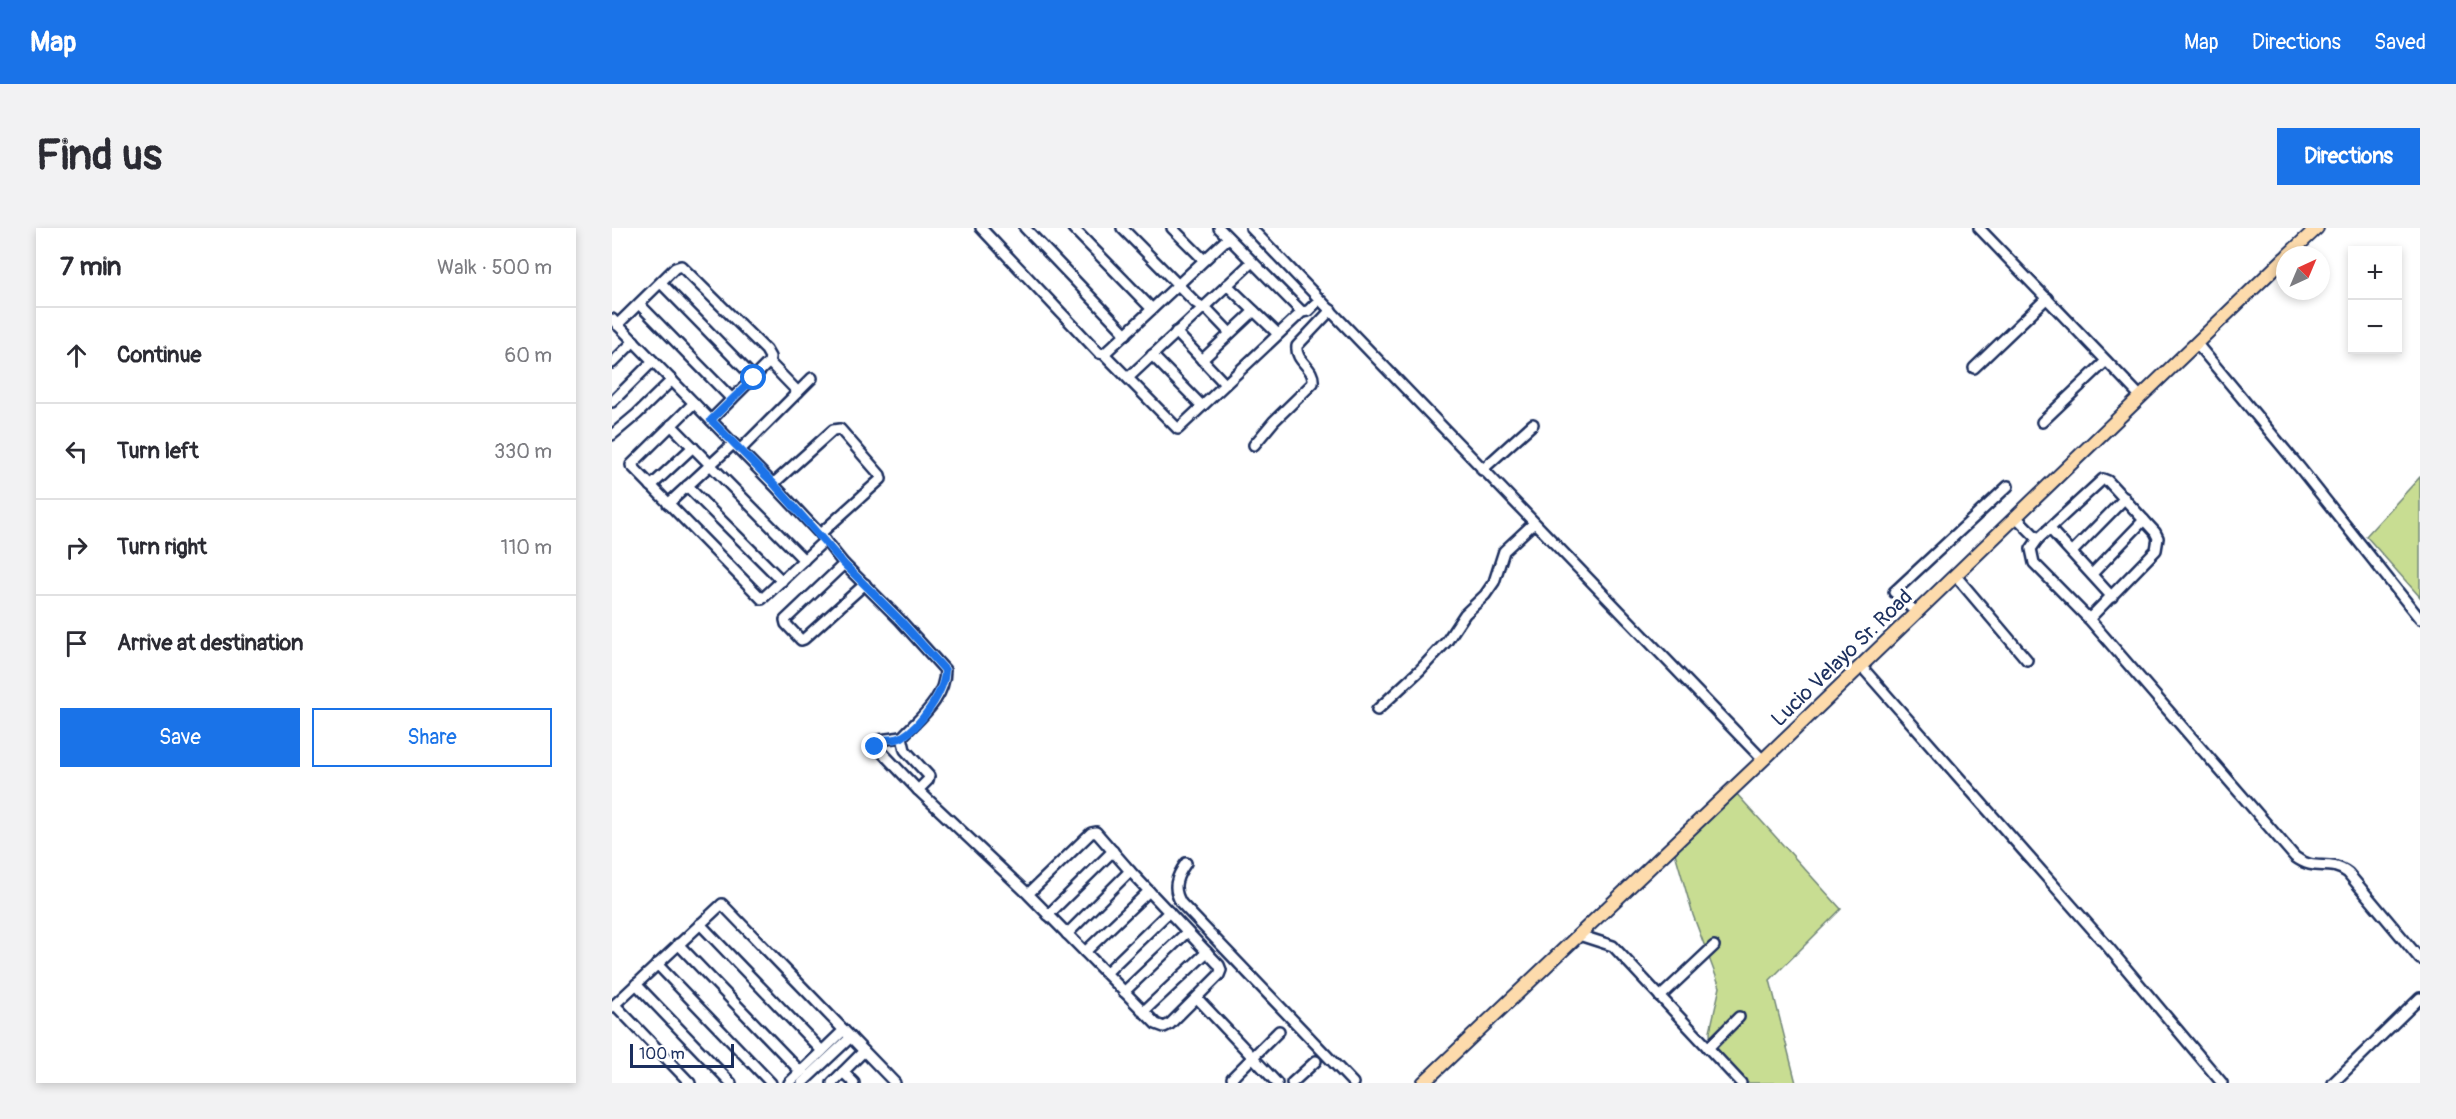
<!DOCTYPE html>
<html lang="en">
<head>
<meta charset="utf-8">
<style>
	body { margin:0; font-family:Pangolin,sans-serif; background:#f2f2f3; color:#2b2b33 }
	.controls { position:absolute; right:18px; top:18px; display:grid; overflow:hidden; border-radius:0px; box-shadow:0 3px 9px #0003 }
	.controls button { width:54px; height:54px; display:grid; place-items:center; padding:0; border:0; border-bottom:2px solid #e1e1e2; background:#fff; color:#2b2b33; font:30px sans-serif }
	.compass { position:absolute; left:1664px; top:18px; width:54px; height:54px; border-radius:50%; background:#fff; box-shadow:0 3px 9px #0003; rotate:44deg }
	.scale { position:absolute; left:18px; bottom:15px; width:104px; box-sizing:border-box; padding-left:6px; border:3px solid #1b2f5e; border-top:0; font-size:16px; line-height:21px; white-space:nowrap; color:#1b2f5e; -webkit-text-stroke:4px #fff; paint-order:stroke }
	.stop { position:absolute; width:18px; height:18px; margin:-14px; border:4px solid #1a73e8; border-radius:50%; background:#fff }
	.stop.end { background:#1a73e8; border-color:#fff; box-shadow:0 2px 6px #0008 }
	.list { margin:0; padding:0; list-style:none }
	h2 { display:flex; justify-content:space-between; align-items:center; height:78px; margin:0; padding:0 24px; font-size:26px }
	h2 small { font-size:20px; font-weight:400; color:#7c7c81 }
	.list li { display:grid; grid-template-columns:39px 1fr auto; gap:18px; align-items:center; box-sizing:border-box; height:96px; padding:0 24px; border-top:2px solid #e1e1e2 }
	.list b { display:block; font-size:22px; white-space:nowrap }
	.list em { font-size:20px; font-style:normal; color:#7c7c81 }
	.actions { display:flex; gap:12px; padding:18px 24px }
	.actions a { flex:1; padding:14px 0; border:2px solid #1a73e8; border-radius:0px; text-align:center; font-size:21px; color:#1a73e8 }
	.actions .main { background:#1a73e8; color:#fff }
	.icon { flex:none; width:33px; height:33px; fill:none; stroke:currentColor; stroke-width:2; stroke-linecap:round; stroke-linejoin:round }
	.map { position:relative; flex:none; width:1808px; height:855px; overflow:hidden; border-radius:0px }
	header { display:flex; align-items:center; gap:36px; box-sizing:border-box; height:84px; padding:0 30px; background:#1a73e8; color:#fff }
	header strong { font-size:28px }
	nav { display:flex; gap:33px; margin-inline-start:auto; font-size:21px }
	.intro { display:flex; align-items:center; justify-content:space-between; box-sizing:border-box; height:144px; padding:0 36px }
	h1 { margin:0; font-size:42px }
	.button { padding:15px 27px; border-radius:0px; background:#1a73e8; color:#fff; font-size:21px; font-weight:700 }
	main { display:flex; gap:36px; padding:0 36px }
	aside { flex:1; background:#fff; border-radius:0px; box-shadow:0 3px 9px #0003 }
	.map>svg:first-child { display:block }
</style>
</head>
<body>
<header>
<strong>Map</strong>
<nav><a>Map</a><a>Directions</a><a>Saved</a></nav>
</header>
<div class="intro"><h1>Find us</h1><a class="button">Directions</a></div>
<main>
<aside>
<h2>7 min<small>Walk · 500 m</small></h2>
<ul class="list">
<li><svg class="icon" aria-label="ahead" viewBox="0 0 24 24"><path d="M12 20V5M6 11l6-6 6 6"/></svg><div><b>Continue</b></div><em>60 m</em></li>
<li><svg class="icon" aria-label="left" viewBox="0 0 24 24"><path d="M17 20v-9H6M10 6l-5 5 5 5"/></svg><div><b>Turn left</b></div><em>330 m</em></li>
<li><svg class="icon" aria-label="right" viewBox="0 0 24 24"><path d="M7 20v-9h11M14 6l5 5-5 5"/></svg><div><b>Turn right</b></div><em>110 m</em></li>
<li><svg class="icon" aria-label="arrive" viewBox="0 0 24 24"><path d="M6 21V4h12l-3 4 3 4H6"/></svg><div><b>Arrive at destination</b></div></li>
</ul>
<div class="actions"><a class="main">Save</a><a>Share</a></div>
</aside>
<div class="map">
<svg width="1808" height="855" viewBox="0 0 1808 855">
	<rect width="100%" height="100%" fill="#fff"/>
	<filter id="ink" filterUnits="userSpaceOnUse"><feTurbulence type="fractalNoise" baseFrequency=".0167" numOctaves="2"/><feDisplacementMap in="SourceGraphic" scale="12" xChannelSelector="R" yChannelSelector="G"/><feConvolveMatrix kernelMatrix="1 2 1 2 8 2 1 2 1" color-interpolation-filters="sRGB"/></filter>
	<g filter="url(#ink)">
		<g fill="#c8dd92" stroke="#728678" stroke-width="1.5">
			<polygon points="1808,249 1808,369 1754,308"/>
			<polygon points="1123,564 1229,681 1158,752 1184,855 1126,855 1099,825 1098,803 1108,759 1081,687 1063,625"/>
		</g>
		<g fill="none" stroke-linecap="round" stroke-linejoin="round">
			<defs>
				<g id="minor">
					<polyline points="369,0 487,125 492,126 566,201 690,84 696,83 703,76"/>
					<polyline points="413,0 514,106"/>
					<polyline points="461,0 540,81"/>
					<polyline points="510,0 584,75 597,83 618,105"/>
					<polyline points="560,0 592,32"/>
					<polyline points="607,0 690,84"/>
					<polyline points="639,0 1151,532"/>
					<polyline points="1367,0 1529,169"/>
					<polyline points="49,55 142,150"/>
					<polyline points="615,57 666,106"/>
					<polyline points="27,76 120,171"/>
					<path d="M0 91 161 256 208 306 232 336 288 392 333 442C333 472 307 490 290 509L293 522 317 548 316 552 306 562"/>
					<polyline points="5,97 63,40 69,38 154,122 158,129 157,134 99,192"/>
					<polyline points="564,104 613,156"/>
					<polyline points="1585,116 1688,240 1808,391"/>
					<polyline points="492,126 616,10"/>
					<polyline points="540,127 590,178"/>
					<polyline points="590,132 642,83"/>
					<polyline points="157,134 186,164"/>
					<polyline points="0,135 22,113"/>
					<polyline points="1362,140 1435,70"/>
					<polyline points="516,150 640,34"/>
					<polyline points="0,174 41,133"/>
					<polyline points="82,175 19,237 150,371 213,312"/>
					<polyline points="1430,194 1494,133"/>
					<polyline points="59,197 192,332"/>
					<polyline points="0,207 25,186 60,152"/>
					<path d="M642 217 662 193 701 155C703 139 683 134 685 118L719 82"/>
					<polyline points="128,222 200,150"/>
					<polyline points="870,242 921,196"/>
					<polyline points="161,256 221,202 228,201 268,247 269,251 208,306"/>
					<polyline points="39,258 81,219"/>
					<polyline points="75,258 170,353"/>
					<polyline points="56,276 121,216"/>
					<path d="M1404 289 1426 311 1419 321 1422 335 1477 391 1683 629C1704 645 1716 630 1736 645L1808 731"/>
					<polyline points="1438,301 1500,369"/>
					<polyline points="1426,311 1491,251 1496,253 1543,304 1546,310 1544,322 1477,391"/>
					<polyline points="1460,324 1513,270"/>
					<polyline points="232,336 173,392 174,396 189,412 192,411 253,356"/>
					<polyline points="1480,346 1532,292"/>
					<polyline points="1343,347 1415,432"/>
					<polyline points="1305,385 1282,364 1396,258"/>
					<polyline points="1249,438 1496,719 1610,855"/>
					<polyline points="765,482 808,442 835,413 853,386 873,367 882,354 892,323 922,295"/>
					<polyline points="290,509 267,512 263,517 306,562 416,666 544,796 552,799 558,796 607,747 609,742 607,737 518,643 484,604 479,605 416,666"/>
					<path d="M574 635C564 649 560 660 569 675L741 855"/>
					<polyline points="436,687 501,623"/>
					<polyline points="88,696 210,823"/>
					<polyline points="455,706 518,643"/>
					<polyline points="967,707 1001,718 1129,855"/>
					<polyline points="66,716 189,844"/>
					<polyline points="473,724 537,663"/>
					<polyline points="45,736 159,855"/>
					<polyline points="494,745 557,684"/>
					<polyline points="24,756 119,855"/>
					<polyline points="512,764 575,704"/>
					<polyline points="1048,769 1102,718"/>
					<polyline points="585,770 665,855"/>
					<polyline points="3,777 78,855"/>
					<polyline points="0,779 110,676 283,855"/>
					<polyline points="531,784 595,724"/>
					<polyline points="1096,820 1127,789"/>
					<polyline points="231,844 242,855"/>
					<polyline points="620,850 667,803"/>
					<polyline points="177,855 232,802"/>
					<polyline points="190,855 239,809"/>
					<polyline points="220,855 252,823"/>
					<polyline points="680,855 704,833"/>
					<polyline points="1721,855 1808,770"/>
				</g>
				<g id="major">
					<polyline points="1676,27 1705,0"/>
					<polyline points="811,855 1151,532 1673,30"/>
				</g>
			</defs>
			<use href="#minor" stroke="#1b2f5e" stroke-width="14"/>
			<use href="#major" stroke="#1b2f5e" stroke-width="16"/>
			<use href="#minor" stroke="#fff" stroke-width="9"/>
			<use href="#major" stroke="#fddbac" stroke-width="12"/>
		</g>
	</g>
	<g fill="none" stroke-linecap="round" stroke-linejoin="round" filter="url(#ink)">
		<path stroke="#1a73e8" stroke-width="8" d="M142 150 99 192 162 256 232 336 288 392 333 442C333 463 308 499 290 509 282 514 271 509 263 515V519"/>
	</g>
	<g text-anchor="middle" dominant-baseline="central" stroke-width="6" stroke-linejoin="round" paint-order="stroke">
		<g font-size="21" fill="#1b2f5e" stroke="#fff">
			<text transform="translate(1230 430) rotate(-44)">Lucio Velayo Sr. Road</text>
		</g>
	</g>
</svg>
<div class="controls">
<button>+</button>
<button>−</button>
</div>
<svg class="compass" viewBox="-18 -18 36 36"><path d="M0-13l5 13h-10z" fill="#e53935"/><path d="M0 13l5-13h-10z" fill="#7c7c81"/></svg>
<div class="scale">100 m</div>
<div class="stop" style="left:142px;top:150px"></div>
<div class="stop end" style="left:263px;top:519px"></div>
</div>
</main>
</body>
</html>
